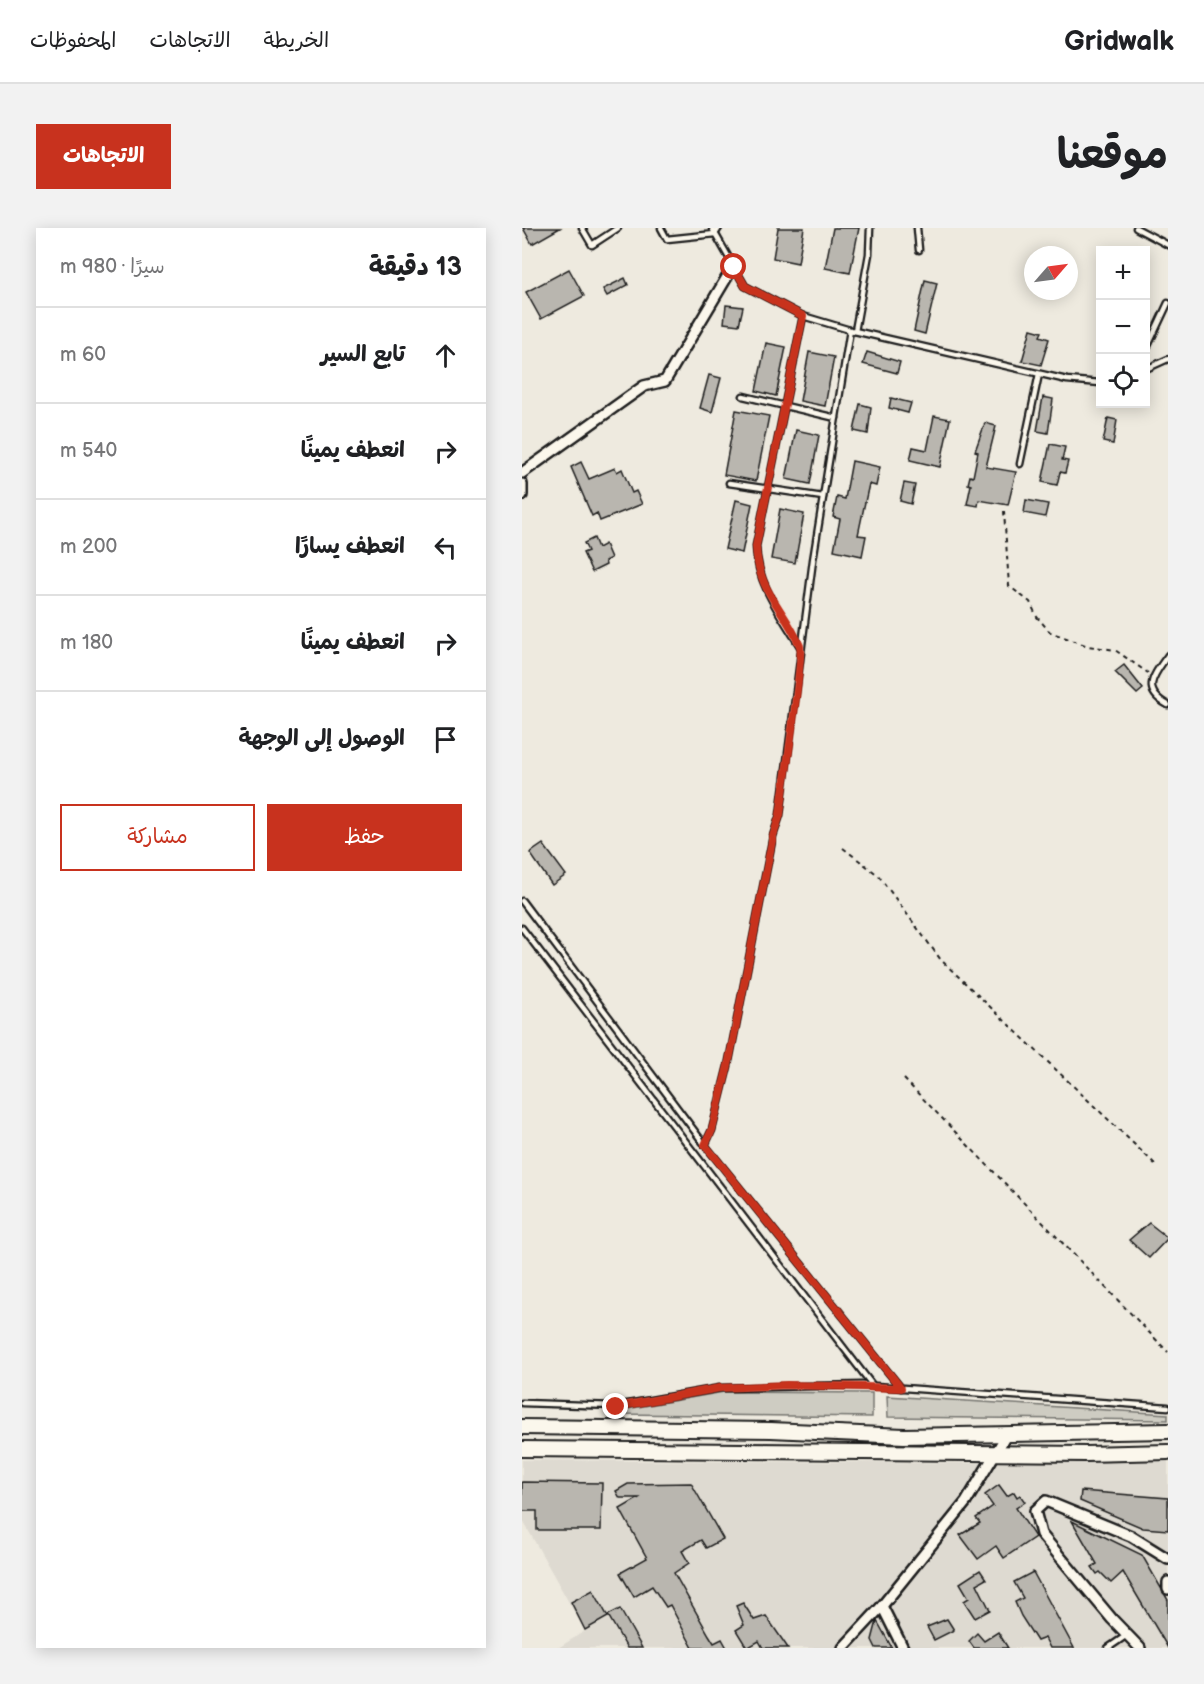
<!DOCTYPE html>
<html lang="ar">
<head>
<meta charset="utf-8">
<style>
	body { margin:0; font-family:"Balsamiq Sans","Playpen Sans Arabic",sans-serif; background:#f2f2f2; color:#202124; direction:rtl }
	.controls { position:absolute; right:18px; top:18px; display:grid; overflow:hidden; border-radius:0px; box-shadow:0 3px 15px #0003 }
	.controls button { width:54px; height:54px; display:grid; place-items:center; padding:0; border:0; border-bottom:2px solid #e0e0e0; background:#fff; color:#202124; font:30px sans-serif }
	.compass { position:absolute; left:502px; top:18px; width:54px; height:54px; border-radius:50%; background:#fff; box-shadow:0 3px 15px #0003; rotate:62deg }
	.stop { position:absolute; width:18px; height:18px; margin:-14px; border:4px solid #c8321e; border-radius:50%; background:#fff }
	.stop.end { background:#c8321e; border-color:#fff; box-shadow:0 2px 6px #0008 }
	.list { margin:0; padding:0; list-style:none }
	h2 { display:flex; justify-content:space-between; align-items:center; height:78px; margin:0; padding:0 24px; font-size:26px }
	h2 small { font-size:20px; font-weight:400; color:#757577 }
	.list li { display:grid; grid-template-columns:39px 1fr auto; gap:18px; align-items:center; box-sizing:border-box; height:96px; padding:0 24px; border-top:2px solid #e0e0e0 }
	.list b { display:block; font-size:22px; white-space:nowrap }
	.list em { font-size:20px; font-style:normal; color:#757577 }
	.actions { display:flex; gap:12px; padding:18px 24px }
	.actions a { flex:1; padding:14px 0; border:2px solid #c8321e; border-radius:0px; text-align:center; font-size:21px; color:#c8321e }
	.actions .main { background:#c8321e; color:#fff }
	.icon { flex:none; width:33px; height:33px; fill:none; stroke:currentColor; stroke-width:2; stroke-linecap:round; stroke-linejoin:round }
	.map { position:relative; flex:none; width:646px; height:1420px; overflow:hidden; direction:ltr; border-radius:0px }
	header { display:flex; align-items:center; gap:36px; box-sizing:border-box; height:84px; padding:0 30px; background:#fff; border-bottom:2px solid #e0e0e0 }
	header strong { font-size:28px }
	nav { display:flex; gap:33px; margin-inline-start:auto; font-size:21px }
	.intro { display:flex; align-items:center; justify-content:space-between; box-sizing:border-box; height:144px; padding:0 36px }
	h1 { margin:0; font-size:42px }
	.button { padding:15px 27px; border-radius:0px; background:#c8321e; color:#fff; font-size:21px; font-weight:700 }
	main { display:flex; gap:36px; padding:0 36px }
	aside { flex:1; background:#fff; border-radius:0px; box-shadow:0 3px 15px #0003 }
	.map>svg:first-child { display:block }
</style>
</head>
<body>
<header>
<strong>Gridwalk</strong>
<nav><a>الخريطة</a><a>الاتجاهات</a><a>المحفوظات</a></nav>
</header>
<div class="intro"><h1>موقعنا</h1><a class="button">الاتجاهات</a></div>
<main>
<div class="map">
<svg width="646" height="1420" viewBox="0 0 646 1420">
	<rect width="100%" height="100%" fill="#eeeadf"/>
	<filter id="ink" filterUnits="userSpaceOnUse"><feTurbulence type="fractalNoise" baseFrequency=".0167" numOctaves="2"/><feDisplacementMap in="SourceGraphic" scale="12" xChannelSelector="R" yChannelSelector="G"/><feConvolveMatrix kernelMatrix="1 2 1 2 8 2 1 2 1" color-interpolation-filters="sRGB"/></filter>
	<g filter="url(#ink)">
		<polygon fill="#dedad1" points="646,1229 646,1420 36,1420 63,1403 0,1291 0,1232 469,1235"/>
		<g fill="#ceccc2" stroke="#75746f" stroke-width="1.5">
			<polygon points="202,1164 350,1165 350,1189 96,1186 99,1182"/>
			<polygon points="365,1168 646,1186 646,1192 366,1189"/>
		</g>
		<g fill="#b9b6af" stroke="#1c1c1c" stroke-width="1.5">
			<polygon points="1,0 38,0 10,16"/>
			<polygon points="256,0 282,0 276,35 251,30"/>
			<polygon points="311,0 337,0 328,45 303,40"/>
			<polygon points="47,41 62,68 19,91 4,64"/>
			<polygon points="103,50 106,57 85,68 81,61"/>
			<polygon points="403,52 415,55 403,106 392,103"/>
			<polygon points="204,77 221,79 217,97 202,95"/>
			<polygon points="509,101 520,104 518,108 527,111 519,137 500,133"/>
			<polygon points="244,115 264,119 254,168 234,163"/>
			<polygon points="287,124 312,129 303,178 278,173"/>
			<polygon points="345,124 378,134 375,145 341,136"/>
			<polygon points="187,147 199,150 190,184 178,180"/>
			<polygon points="521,169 531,171 526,205 515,203"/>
			<polygon points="369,170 389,175 386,185 367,180"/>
			<polygon points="338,176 349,179 346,206 332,203"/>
			<polygon points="214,182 247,188 234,253 202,247"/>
			<polygon points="412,188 428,191 418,239 388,232 391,219 405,222"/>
			<polygon points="586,190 595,192 591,216 581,214"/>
			<polygon points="463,195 474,198 464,239 494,244 486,277 457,272 456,278 445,276 449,257 446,256 448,248 451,249 456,224 453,223"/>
			<polygon points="274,202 297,207 288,256 264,251"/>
			<polygon points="528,216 543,219 540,232 546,233 543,245 538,244 535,257 520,254"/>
			<polygon points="330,233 358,239 354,258 347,256 343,274 336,307 344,308 340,328 312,322 318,291 311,289 315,269 323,271"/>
			<polygon points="59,234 67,251 93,240 95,244 100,241 110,265 114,263 120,276 78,293 75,285 70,288 49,239"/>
			<polygon points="382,255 393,257 389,276 378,273"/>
			<polygon points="214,272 230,276 220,325 203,321"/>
			<polygon points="504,272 526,276 523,289 502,285"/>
			<polygon points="258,281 282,286 273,335 249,331"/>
			<polygon points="72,310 76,320 83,316 89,330 83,333 84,337 70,344 61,325 66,323 62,315"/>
			<polygon points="602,437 621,461 615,466 593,444"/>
			<polygon points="21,616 44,647 30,657 8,625"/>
			<polygon points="627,995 646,1010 627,1030 607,1012"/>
			<polygon points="0,1254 80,1255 79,1302 15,1302 15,1283 0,1283"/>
			<polygon points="169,1255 201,1311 184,1320 179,1312 160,1323 167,1335 152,1345 187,1407 192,1415 200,1411 205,1420 171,1420 148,1377 144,1379 130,1358 112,1369 98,1345 125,1330 98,1281 117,1270 98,1270 94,1263 106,1256"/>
			<polygon points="477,1257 485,1268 492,1264 495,1269 498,1267 503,1274 494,1280 513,1309 482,1330 474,1318 456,1331 438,1307 458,1295 454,1290 471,1278 463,1267"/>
			<polygon points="559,1263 646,1270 646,1302 621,1300 558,1273"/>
			<polygon points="550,1293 620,1327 646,1372 646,1420 601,1344 589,1355 578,1344 575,1346 570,1339 575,1336"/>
			<polygon points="458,1342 464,1351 455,1356 468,1382 453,1390 442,1373 447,1370 438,1355"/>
			<polygon points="511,1344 552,1420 528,1420 523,1410 515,1413 499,1388 493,1374 501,1370 492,1354"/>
			<polygon points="71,1362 86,1389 63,1402 49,1374"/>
			<polygon points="221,1375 232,1392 244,1388 266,1420 241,1420 237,1413 225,1420 214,1402 222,1397 214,1378"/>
			<polygon points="98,1381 120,1420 105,1420 86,1387"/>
			<polygon points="425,1391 432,1402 412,1412 405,1399"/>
			<polygon points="355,1393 370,1420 354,1420 350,1412"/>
			<polygon points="476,1404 486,1420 452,1420 447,1413 455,1405 462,1413"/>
		</g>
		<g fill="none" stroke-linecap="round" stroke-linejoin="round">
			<defs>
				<g id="lane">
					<polyline points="60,0 70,17 96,0"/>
					<polyline points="139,0 145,11 193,6 197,0"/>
					<polyline points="190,0 223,58 281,88 328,102 545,152 578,155"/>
					<polyline points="395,0 397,22"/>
					<polyline points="614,0 646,17"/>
					<polyline points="333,103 347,26 348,0"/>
					<polyline points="624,122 646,75"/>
					<polyline points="624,141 646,131"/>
					<polyline points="221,168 314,190"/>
					<polyline points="498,236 517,146"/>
					<polyline points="207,255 301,269"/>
					<path d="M279 420C259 387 235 357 234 318L281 88"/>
					<path d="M646 427C632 447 618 462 646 477"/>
					<polyline points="0,673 183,917 379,1160"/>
					<polyline points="0,700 351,1158"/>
					<polyline points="183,917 190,902 206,838 251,608 258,587 291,332 328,102"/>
					<polyline points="0,1175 94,1178 198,1160 340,1157 646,1179"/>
					<polyline points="586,1420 605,1407"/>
				</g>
				<g id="street">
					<polyline points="0,245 122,158 143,153 211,39"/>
					<polyline points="0,256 0,267"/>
					<polyline points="646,1354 646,1361"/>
					<polyline points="360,1378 381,1420"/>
					<polyline points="321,1420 360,1378 444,1274 485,1206"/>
					<polyline points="618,1420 590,1391 519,1306 513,1283 524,1273 609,1308 646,1331"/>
				</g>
				<g id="secondary">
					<polyline points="0,1199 249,1202 382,1208 646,1203"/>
					<polyline points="0,1221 564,1226 646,1224"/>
				</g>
			</defs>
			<use href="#lane" stroke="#1c1c1c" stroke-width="9"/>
			<use href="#street" stroke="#1c1c1c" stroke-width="14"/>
			<use href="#secondary" stroke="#1c1c1c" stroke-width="18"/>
			<g stroke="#1c1c1c" stroke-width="2" stroke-dasharray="4.5 4.5" stroke-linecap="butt">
				<polyline points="482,283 487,358 508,374 515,389 528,404 566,418 593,422 626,445"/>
				<polyline points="321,620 356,647 419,732 635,938"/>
				<polyline points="382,851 646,1124"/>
			</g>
			<use href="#lane" stroke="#fbf7ec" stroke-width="4.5"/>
			<use href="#street" stroke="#fbf7ec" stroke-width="9"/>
			<use href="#secondary" stroke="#fbf7ec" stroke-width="14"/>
		</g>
	</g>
	<g fill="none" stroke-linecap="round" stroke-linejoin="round" filter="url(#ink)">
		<path stroke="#c8321e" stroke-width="8" d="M94 1179 198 1160 265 1157 379 1160 183 917 190 902 206 838 251 608 258 587C261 564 282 428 278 418 262 379 236 365 234 318L281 88 223 58 212 39"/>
	</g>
</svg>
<div class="controls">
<button>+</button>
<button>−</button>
<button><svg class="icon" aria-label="locate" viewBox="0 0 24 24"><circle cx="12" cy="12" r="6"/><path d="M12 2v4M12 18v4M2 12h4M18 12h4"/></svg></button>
</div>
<svg class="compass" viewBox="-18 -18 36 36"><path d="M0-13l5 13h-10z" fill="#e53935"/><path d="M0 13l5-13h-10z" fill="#757577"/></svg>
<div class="stop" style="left:212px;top:39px"></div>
<div class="stop end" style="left:94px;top:1179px"></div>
</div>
<aside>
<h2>13 دقيقة<small>سيرًا · 980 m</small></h2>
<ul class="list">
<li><svg class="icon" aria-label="ahead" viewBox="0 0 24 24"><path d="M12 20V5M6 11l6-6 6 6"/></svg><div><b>تابع السير</b></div><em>60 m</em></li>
<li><svg class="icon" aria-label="right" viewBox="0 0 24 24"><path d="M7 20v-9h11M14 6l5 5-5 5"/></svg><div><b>انعطف يمينًا</b></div><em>540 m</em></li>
<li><svg class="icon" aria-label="left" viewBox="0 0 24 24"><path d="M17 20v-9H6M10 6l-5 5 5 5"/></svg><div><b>انعطف يسارًا</b></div><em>200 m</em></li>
<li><svg class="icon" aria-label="right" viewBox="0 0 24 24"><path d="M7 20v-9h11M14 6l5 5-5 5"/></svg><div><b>انعطف يمينًا</b></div><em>180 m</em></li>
<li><svg class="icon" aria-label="arrive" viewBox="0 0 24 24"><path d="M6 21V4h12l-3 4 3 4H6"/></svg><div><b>الوصول إلى الوجهة</b></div></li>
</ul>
<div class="actions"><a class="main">حفظ</a><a>مشاركة</a></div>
</aside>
</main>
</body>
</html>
